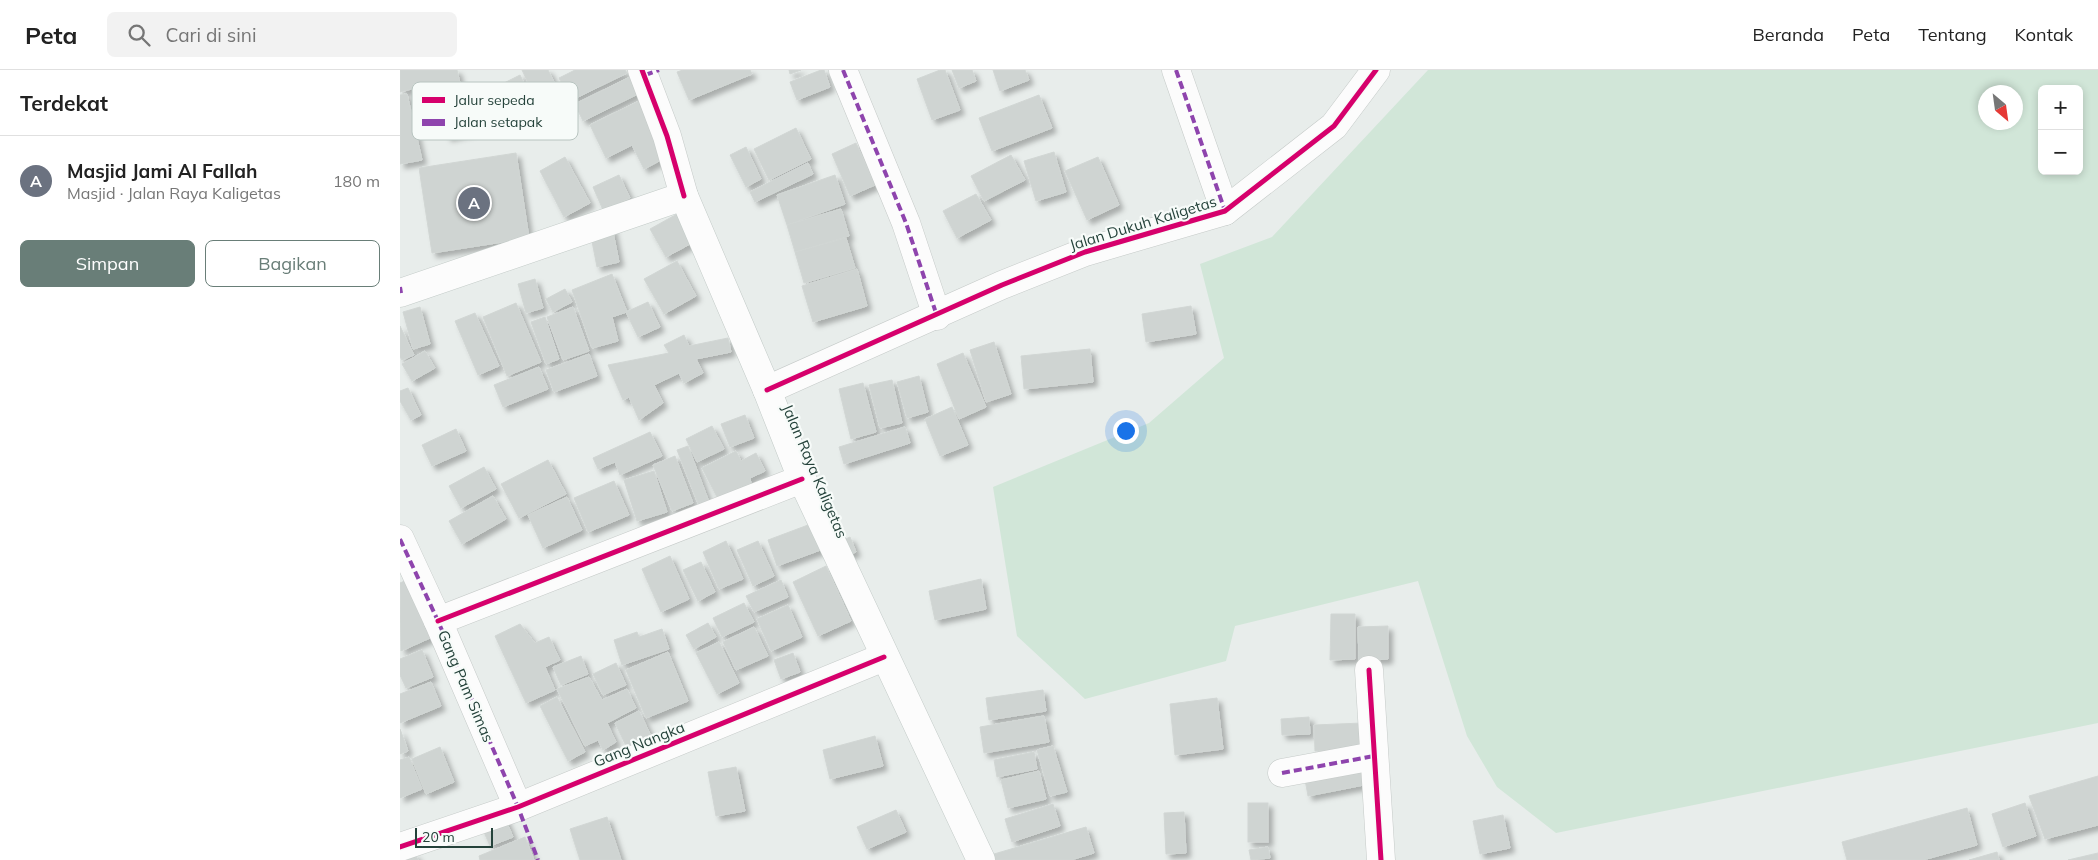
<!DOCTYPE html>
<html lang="id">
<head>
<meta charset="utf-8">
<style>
	body { margin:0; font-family:Mulish,sans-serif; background:#f2f2f2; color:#222 }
	.controls { position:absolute; right:15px; top:15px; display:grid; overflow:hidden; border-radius:8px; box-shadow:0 2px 8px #0003 }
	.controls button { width:45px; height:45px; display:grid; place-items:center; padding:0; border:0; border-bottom:1px solid #e0e0e0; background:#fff; color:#222; font:25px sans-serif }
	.compass { position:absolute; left:1578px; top:15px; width:45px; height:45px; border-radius:50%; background:#fff; box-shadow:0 2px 8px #0003; rotate:151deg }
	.scale { position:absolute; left:15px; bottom:12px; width:78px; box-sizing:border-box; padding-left:5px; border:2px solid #24423a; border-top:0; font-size:14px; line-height:18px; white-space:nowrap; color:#24423a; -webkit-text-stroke:4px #f7fbf9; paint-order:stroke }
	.you { position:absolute; left:725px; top:360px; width:18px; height:18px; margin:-12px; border:4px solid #fff; border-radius:50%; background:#1a73e8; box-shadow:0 0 0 8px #1a73e833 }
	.badge { display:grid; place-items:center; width:32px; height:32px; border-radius:50%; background:#697e78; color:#fff; font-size:16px; font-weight:700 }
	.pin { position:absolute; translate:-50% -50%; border:2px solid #fff; box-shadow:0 1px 5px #0006 }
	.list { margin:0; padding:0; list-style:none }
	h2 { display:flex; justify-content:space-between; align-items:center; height:65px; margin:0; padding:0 20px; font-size:21px }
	h2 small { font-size:16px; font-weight:400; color:#767676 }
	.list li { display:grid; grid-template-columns:32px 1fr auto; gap:15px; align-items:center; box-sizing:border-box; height:90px; padding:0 20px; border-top:1px solid #e0e0e0 }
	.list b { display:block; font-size:19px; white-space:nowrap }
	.list p { margin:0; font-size:16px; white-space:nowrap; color:#767676 }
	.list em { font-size:16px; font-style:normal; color:#767676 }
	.actions { display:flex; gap:10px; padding:15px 20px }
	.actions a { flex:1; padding:11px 0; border:1px solid #697e78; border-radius:8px; text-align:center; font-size:18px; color:#697e78 }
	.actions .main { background:#697e78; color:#fff }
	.icon { flex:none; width:28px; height:28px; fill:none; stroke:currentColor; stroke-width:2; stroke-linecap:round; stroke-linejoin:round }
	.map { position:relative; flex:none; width:1698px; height:790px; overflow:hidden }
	header { display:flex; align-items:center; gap:30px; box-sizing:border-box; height:70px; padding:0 25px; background:#fff; border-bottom:1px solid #e0e0e0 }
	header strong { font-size:24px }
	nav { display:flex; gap:28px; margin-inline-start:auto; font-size:18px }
	.search { width:350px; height:45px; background:#f2f2f2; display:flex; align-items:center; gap:12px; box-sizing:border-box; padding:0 18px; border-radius:8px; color:#767676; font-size:19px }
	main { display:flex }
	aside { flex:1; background:#fff }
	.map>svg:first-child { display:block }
</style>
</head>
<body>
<header>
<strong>Peta</strong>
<div class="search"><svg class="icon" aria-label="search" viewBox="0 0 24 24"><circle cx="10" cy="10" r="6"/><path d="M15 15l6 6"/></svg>Cari di sini</div>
<nav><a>Beranda</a><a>Peta</a><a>Tentang</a><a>Kontak</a></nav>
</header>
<main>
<aside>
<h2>Terdekat<small></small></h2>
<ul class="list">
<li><span class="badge" style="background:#6b7280">A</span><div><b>Masjid Jami Al Fallah</b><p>Masjid · Jalan Raya Kaligetas</p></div><em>180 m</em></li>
</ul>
<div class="actions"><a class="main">Simpan</a><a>Bagikan</a></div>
</aside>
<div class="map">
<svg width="1698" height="790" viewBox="0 0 1698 790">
	<defs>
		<filter id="shadow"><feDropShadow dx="4.5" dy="4.5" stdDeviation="2.5" flood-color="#0004"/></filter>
	</defs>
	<rect width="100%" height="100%" fill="#e8edeb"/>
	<path fill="#d1e6d8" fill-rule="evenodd" d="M1028 0H1698V653L1156 763 1097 717 1067 666 1018 511 835 556 826 591 685 629 617 566 593 417 749 353 824 288 800 194 872 167ZM1642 19H1679V101H1642ZM1586 22H1616V52H1586Z"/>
	<g fill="#cfd4d2" stroke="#d1d6d4" filter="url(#shadow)">
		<polygon points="0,0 57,0 71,61 47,67 35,13 0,22"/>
		<polygon points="122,0 148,0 162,28 140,38"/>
		<polygon points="175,0 225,0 227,3 170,31 159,8"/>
		<polygon points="283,0 350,0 352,4 289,30 277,2"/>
		<polygon points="389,0 401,0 390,4"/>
		<polygon points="421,0 424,0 430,17 397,30 390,12"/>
		<polygon points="540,0 545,0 560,40 532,50 517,9"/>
		<polygon points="552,0 572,0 576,11 559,18"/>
		<polygon points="593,0 625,0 629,10 600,21"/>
		<polygon points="120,5 137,40 103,56 86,22"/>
		<polygon points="234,5 242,22 183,51 175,34"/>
		<polygon points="7,24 22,90 0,94 0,25"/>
		<polygon points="639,25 652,58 592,81 579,48"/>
		<polygon points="243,29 271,85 244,99 232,75 206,88 190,55"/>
		<polygon points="396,58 411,89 369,110 354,79"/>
		<polygon points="456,73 475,115 450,126 432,84"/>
		<polygon points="346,77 361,109 346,117 330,85"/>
		<polygon points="654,82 666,122 636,131 624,91"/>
		<polygon points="116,83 129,168 32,183 19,98"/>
		<polygon points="611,85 625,110 584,131 571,106"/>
		<polygon points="165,87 190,133 164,147 140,101"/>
		<polygon points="698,87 719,135 687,150 665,101"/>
		<polygon points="408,93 413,104 355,132 350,122"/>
		<polygon points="219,105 230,128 203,140 193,117"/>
		<polygon points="435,105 445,134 387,155 377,125"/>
		<polygon points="576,124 591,150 557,168 543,141"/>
		<polygon points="441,139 449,166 395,182 387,155"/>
		<polygon points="277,144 292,173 266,187 250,159"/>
		<polygon points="212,157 219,192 197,197 190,161"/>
		<polygon points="446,168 455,198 404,213 395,182"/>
		<polygon points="277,191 296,226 264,244 244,209"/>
		<polygon points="457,199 467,236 413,252 402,216"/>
		<polygon points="212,204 227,242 212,247 218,271 192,278 172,220"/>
		<polygon points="135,209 143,238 126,243 118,214"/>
		<polygon points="165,219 172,232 153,242 146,229"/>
		<polygon points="248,232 260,257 238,267 226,242"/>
		<polygon points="116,233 141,292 107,306 83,247"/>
		<polygon points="791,236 796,264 746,272 742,244"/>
		<polygon points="20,237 30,274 13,279 3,242"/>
		<polygon points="173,237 189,281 163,290 147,247"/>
		<polygon points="75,243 99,296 78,305 55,251"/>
		<polygon points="145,247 159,289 146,294 131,252"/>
		<polygon points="0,256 14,285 2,290 0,287"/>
		<polygon points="284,265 289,276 328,268 331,282 296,289 303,303 284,313 279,303 254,315 263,333 239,350 229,327 223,330 208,295 269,283 264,275"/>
		<polygon points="594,272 611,324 586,332 570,280"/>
		<polygon points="690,279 693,312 624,319 621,286"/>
		<polygon points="25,281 35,298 12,311 2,294"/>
		<polygon points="563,283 586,337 559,349 537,294"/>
		<polygon points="189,284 197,306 154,322 146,300"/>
		<polygon points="139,297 148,319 103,337 94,315"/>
		<polygon points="519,306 528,342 507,348 497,312"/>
		<polygon points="492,310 502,353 480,358 469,315"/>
		<polygon points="463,313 476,362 451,369 439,319"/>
		<polygon points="8,318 21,345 11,350 0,331 0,321"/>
		<polygon points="552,337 568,375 540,386 525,349"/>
		<polygon points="345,345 354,368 330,377 321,354"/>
		<polygon points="312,356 324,379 297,392 286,369"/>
		<polygon points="505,357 510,373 444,394 439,377"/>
		<polygon points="56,359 66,381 32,396 22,375"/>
		<polygon points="250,362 262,386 220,405 215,392 198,399 193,388"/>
		<polygon points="288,376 309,432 299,436 277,380"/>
		<polygon points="336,381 341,391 356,383 365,401 350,408 351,413 318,429 302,398"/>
		<polygon points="275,386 293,433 272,441 253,395"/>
		<polygon points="148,390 166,424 119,448 101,414"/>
		<polygon points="84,397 96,419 61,438 49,416"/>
		<polygon points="254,401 267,442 237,451 224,410"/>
		<polygon points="214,411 229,445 188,462 174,428"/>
		<polygon points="93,426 106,449 62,474 49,451"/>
		<polygon points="167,427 182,460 143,478 128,445"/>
		<polygon points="416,452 426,478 377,496 368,470"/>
		<polygon points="450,467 456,482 441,488 435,474"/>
		<polygon points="326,471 343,509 319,519 303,482"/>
		<polygon points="358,471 374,506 353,516 337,480"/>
		<polygon points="270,486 289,529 261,542 242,499"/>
		<polygon points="301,492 315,522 298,531 283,500"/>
		<polygon points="426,496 451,551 418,566 393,512"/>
		<polygon points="14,507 39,564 1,581 0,513"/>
		<polygon points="581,509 586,539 535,550 529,521"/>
		<polygon points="381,510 388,527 354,542 346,526"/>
		<polygon points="344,533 354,552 322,567 313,548"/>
		<polygon points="388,535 402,567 371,581 357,549"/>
		<polygon points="931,544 955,544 955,589 930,590"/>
		<polygon points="308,553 316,567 294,579 286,565"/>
		<polygon points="120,554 135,573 149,567 160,590 145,597 155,620 126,633 95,566"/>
		<polygon points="988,556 988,589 959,591 958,557"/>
		<polygon points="354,557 368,586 336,600 323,572"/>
		<polygon points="262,559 269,579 222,595 214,570 237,562 239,567"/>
		<polygon points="319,572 339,613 317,624 296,583"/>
		<polygon points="22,580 33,607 6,618 0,605 0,589"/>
		<polygon points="268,582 288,631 246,648 226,600"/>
		<polygon points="393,583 400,602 381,609 374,590"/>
		<polygon points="181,586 188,604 161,615 153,597"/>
		<polygon points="216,593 226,615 203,625 193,604"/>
		<polygon points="189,607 202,630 227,619 236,638 207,653 216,672 203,680 198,670 185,676 157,619"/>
		<polygon points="31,612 41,636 0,653 0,624"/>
		<polygon points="643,620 646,641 589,650 586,628"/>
		<polygon points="157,627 185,682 168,691 140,636"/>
		<polygon points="817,628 823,679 775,685 770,634"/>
		<polygon points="239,641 254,672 230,684 215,653"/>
		<polygon points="644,646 649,672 584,683 580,657"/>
		<polygon points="909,647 910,664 882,665 881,649"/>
		<polygon points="962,653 964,679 915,681 914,655"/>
		<polygon points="0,659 8,681 0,684"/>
		<polygon points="475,666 483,696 430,709 423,680"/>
		<polygon points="653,676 667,722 650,726 637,680"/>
		<polygon points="40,677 54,712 26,724 12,689"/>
		<polygon points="634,682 637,699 597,707 594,690"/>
		<polygon points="9,687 22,719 0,728 0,690"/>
		<polygon points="965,692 969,714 908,726 904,704"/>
		<polygon points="336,697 345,741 316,746 308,702"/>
		<polygon points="639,701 646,729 608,738 601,710"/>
		<polygon points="1698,706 1698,755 1645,769 1629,726"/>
		<rect x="848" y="733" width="20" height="39"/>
		<polygon points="1625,733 1636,766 1603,777 1592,744"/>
		<polygon points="653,734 660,756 612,772 605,749"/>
		<polygon points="1567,738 1577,775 1523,790 1447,790 1442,772"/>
		<polygon points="496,740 506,762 467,779 457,757"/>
		<polygon points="784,742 786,783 766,784 764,743"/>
		<polygon points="1103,745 1110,778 1080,784 1073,751"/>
		<polygon points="104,746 113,767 90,776 81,755"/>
		<polygon points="207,747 221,790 180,790 170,759"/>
		<polygon points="686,757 694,783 671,790 596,790 594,784"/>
		<polygon points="125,767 134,790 80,790 79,786"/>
		<polygon points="868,777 870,788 851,790 849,780"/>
		<polygon points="1597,782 1599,790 1569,790"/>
		<polygon points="1698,783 1698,790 1668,790"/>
		<polygon points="15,784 18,790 0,790"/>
	</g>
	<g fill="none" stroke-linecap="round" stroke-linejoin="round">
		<defs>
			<g id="minor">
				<polyline points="242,0 267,66 284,126"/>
				<polyline points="443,0 506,153 537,246"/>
				<polyline points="776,0 825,141"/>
				<polyline points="367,320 602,215 685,182 825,141 934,56 976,0"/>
				<polyline points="0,469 38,551 118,737"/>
				<polyline points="38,551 402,409"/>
				<polyline points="969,600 981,790"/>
				<polyline points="882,703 974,686"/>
				<polyline points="0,777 118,737 484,587"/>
			</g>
			<polyline id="secondary" points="0,223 284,126 367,320 402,409 581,790"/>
		</defs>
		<use href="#minor" stroke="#c5cac8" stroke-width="29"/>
		<use href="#secondary" stroke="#c3cbc8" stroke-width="29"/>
		<use href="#minor" stroke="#fcfcfc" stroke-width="28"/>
		<use href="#secondary" stroke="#fcfcfc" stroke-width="28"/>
		<g stroke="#8e44ad" stroke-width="4" stroke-dasharray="8 4" stroke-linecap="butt">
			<polyline points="443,0 506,153 537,246"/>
			<polyline points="776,0 825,141"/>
			<polyline points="245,5 259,0"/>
			<polyline points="0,217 1,223"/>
			<polyline points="0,469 38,551 118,737 138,790"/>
			<polyline points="882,703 974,686"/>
		</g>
		<defs>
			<g id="cycleway">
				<polyline points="242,0 267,66 284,126"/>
				<polyline points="367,320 602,215 685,182 825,141 934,56 976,0"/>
				<polyline points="38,551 402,409"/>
				<polyline points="969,600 981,790"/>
				<polyline points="0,777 118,737 484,587"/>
			</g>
		</defs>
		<use href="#cycleway" stroke="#f7fbf9" stroke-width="8"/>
		<use href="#cycleway" stroke="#d6006c" stroke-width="5"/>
	</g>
	<g text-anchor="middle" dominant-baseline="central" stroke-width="4.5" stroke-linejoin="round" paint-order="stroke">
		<g font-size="15" fill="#24423a" stroke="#f7fbf9">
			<text transform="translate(743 153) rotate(-17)">Jalan Dukuh Kaligetas</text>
			<text transform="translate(415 401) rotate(67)">Jalan Raya Kaligetas</text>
			<text transform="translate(66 616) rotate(67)">Gang Pam Simas</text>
			<text transform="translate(239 674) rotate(-22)">Gang Nangka</text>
		</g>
	</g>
	<rect x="12" y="12" width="166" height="58" rx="8" fill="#f7fbf9" stroke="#b8c4c0" stroke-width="1"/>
	<rect x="22" y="27" width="23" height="6" fill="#d6006c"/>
	<rect x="22" y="49" width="23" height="7" fill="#8e44ad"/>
	<g font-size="14" fill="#24423a">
		<text x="54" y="35">Jalur sepeda</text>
		<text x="54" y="57">Jalan setapak</text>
	</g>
</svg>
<div class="controls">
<button>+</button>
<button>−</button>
</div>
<svg class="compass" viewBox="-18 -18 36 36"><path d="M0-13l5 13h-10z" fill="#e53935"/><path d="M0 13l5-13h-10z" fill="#767676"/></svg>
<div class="scale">20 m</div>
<div class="you"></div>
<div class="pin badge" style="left:74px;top:133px;background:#6b7280">A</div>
</div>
</main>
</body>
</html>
